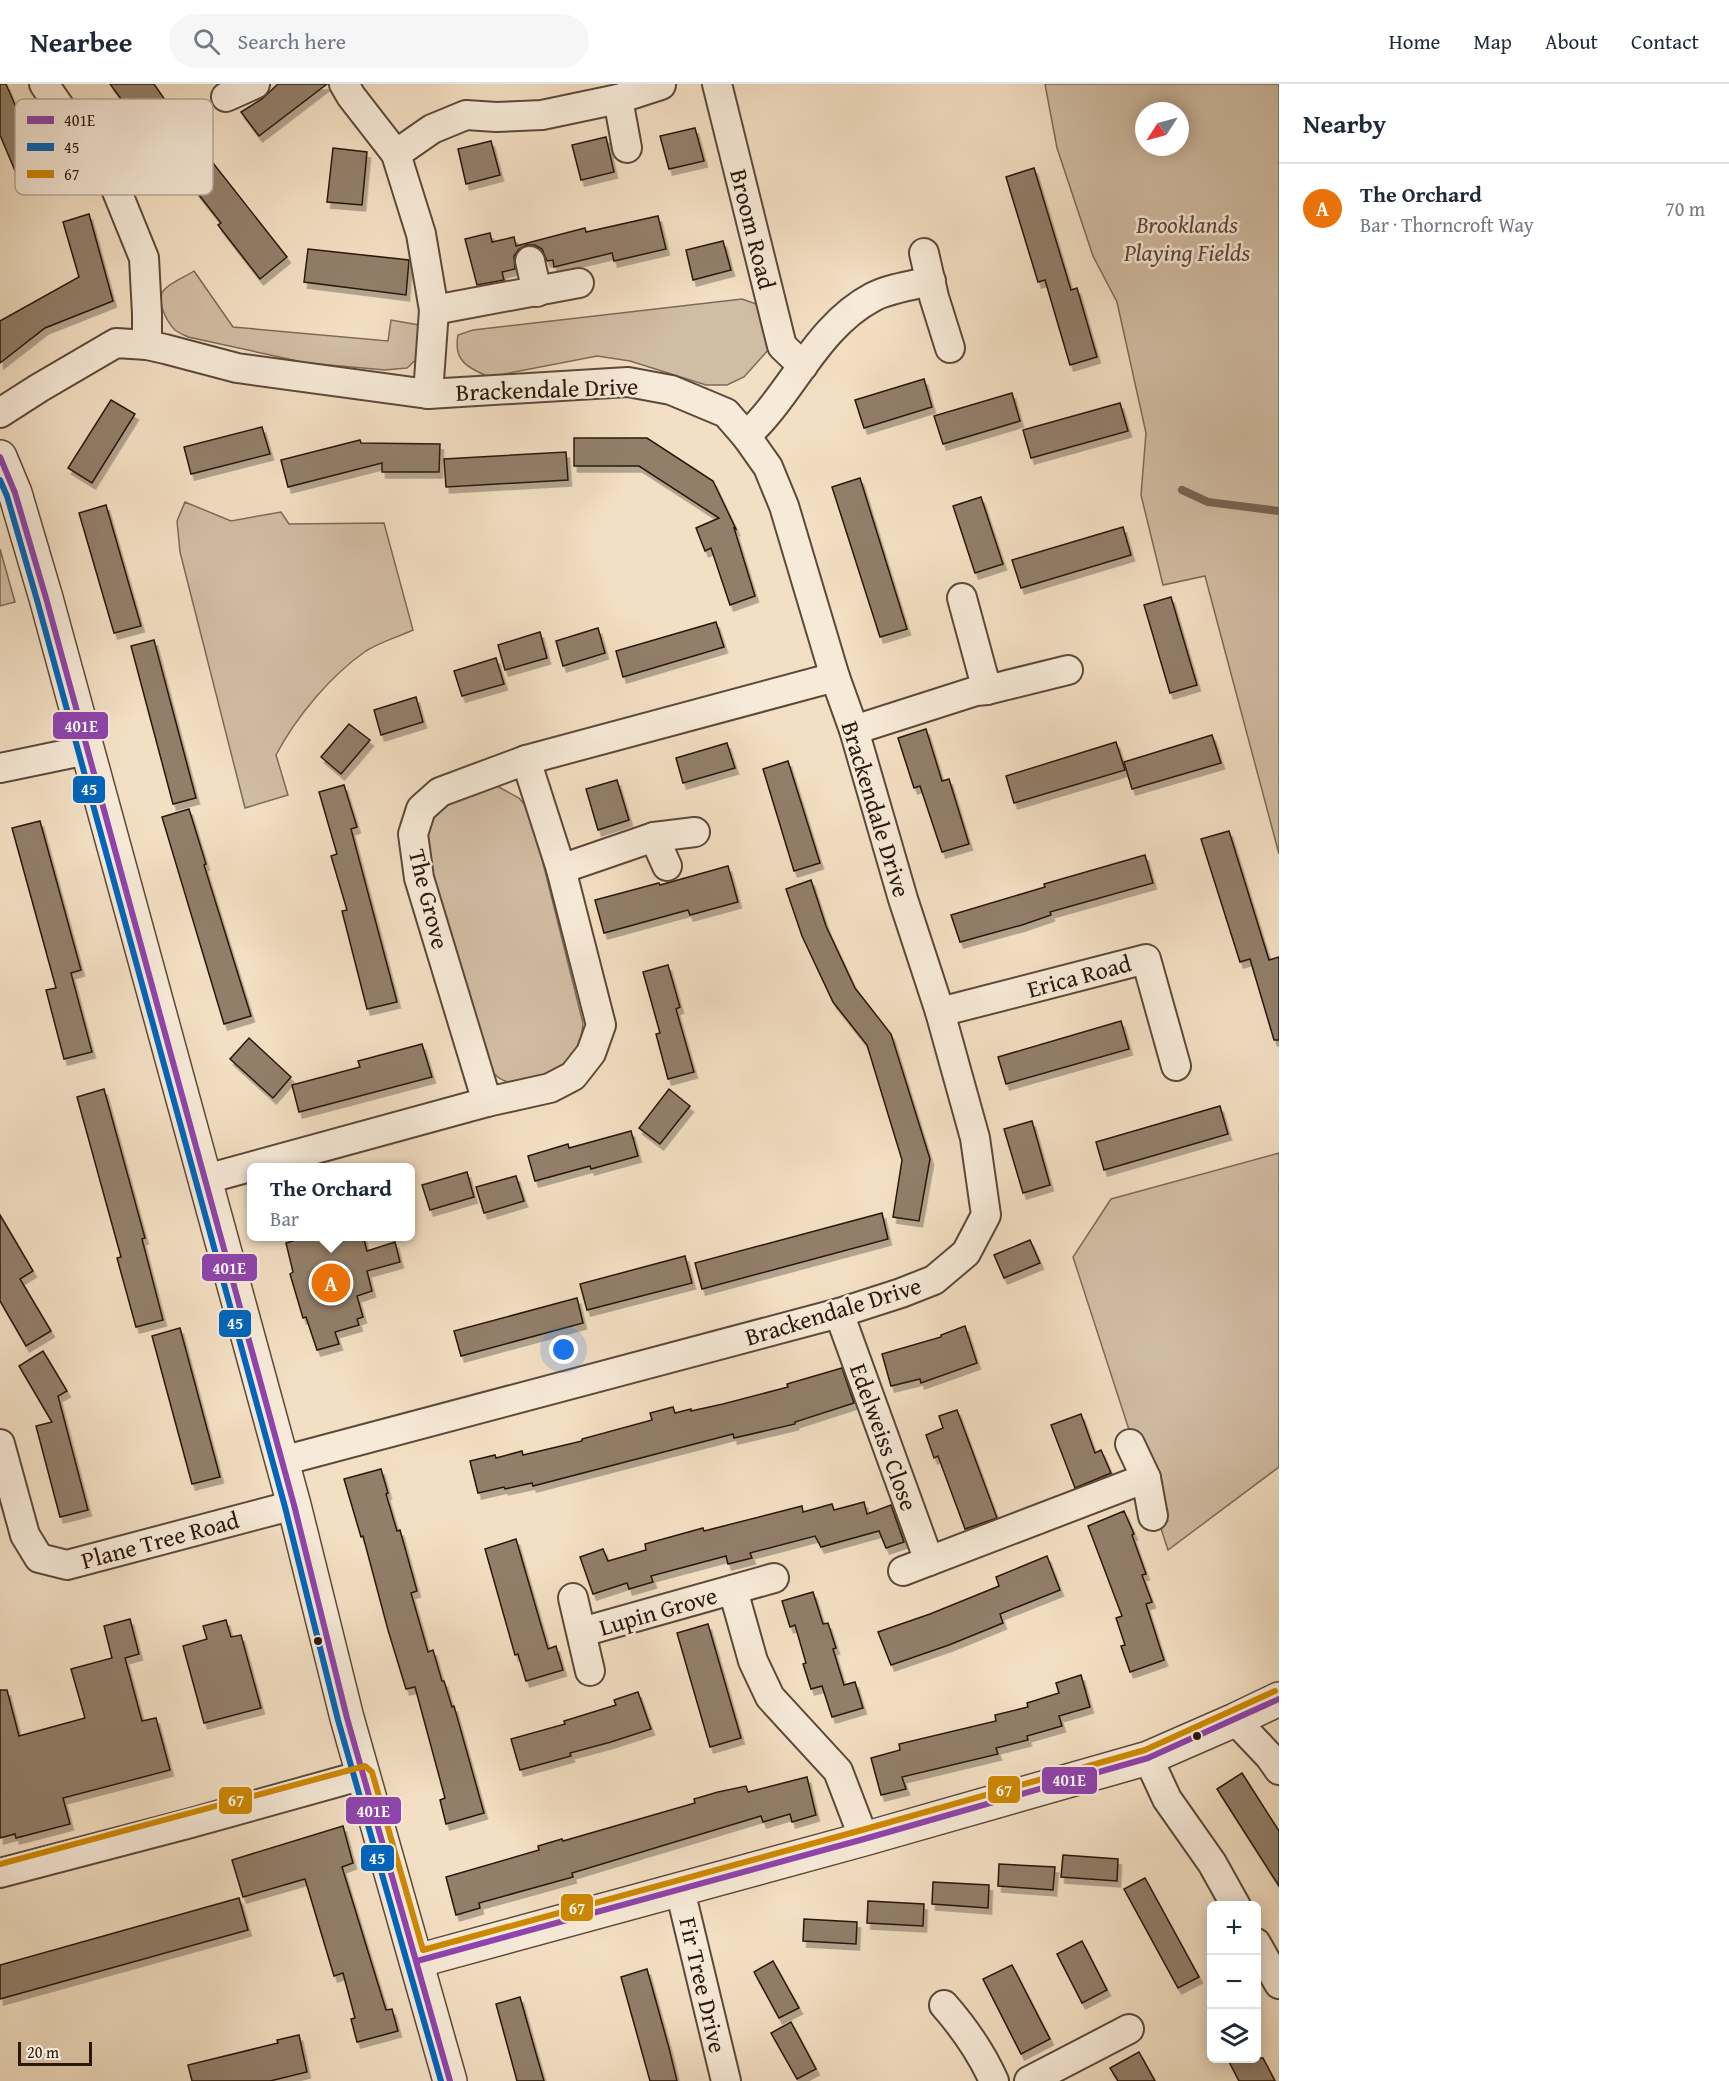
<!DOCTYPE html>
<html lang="en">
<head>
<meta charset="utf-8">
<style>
	body { margin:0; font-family:"Gentium Book Plus",serif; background:#f6f6f7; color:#1f2937 }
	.controls { position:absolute; right:18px; bottom:18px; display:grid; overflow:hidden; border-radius:9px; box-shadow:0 3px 15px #0003 }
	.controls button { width:54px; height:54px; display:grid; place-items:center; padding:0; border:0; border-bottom:2px solid #e0e1e3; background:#fff; color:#1f2937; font:30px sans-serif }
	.compass { position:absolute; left:1135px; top:18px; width:54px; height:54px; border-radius:50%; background:#fff; box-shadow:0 3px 15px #0003; rotate:234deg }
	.scale { position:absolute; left:18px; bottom:15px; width:74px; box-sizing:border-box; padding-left:6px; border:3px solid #29170b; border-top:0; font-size:16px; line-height:21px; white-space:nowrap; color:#29170b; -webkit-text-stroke:4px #f7ead8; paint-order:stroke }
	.you { position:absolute; left:564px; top:1266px; width:21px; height:21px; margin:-15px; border:4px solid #fff; border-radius:50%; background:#1a73e8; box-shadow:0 0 0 9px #1a73e833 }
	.badge { display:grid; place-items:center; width:39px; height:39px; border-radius:50%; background:#0b8043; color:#fff; font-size:20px; font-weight:700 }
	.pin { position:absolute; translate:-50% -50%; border:3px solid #fff; box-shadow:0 2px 6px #0006 }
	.popup { position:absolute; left:247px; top:1079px; width:168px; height:78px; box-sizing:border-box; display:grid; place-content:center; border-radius:9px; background:#fff; filter:drop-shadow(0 2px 4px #0005); font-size:20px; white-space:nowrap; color:#747a83 }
	.popup b { font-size:22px; color:#1f2937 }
	.popup::after { content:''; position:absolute; left:50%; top:100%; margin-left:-12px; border:12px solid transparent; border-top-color:#fff }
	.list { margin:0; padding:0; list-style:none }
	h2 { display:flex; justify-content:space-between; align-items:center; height:78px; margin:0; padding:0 24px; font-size:26px }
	h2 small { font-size:20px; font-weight:400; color:#747a83 }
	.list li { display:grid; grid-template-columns:39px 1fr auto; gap:18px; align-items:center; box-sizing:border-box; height:90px; padding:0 24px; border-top:2px solid #e0e1e3 }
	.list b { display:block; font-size:22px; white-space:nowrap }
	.list p { margin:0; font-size:20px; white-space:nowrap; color:#747a83 }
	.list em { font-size:20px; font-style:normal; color:#747a83 }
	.icon { flex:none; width:33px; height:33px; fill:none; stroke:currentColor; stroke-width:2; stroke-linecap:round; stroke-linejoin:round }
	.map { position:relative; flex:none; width:1279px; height:1997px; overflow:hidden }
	header { display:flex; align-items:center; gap:36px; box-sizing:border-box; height:84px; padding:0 30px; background:#fff; border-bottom:2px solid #e0e1e3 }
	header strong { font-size:28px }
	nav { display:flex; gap:33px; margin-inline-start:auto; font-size:21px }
	.search { width:420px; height:54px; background:#f6f6f7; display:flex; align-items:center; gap:15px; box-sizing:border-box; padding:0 21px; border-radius:33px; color:#747a83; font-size:22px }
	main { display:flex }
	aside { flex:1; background:#fff }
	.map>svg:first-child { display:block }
</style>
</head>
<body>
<header>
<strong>Nearbee</strong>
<div class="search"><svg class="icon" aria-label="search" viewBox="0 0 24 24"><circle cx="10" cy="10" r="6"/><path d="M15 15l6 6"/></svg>Search here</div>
<nav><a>Home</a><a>Map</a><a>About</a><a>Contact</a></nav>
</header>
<main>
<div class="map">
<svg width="1279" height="1997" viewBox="0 0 1279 1997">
	<defs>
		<filter id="shadow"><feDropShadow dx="3.5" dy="6" stdDeviation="0" flood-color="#0004"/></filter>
	</defs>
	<rect width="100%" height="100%" fill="#f3dfc3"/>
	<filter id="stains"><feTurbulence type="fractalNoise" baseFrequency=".00333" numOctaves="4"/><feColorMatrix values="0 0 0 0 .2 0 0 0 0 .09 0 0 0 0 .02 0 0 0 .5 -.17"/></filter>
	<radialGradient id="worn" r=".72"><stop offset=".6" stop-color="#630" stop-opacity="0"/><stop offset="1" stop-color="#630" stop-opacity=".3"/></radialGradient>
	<g fill="#d1bda4" stroke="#7d6a58" stroke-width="1.5" fill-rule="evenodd">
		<path d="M1045 0H1279V770L1205 492 1163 501 1141 411 1146 349 1117 218 1093 172 1057 64ZM1144 27H1180V63H1144Z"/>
		<path d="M194 187 233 243 388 257 391 236 419 241 420 272 407 284 385 286 307 279 188 253C184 251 179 249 175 246 167 238 155 216 164 206 171 198 185 193 194 187Z"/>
		<path d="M742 215 759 221 769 265 744 293 727 301H706L630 277 597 272 489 293C468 284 453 277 458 251L473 246Z"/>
		<path d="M185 418 231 437 281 428 289 440 384 439 413 546C398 553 380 558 366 567 331 591 296 633 276 671L288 711 245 724 180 468 177 437Z"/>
		<polygon points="0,465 15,518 0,522"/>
		<path d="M497 702 519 714 530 727 583 939C582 951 579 969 570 978 565 982 558 984 553 987 523 1005 497 1006 482 971L428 772 425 753 435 725 484 703Z"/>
		<polygon points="1279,1069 1279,1383 1168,1466 1073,1173 1111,1115"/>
	</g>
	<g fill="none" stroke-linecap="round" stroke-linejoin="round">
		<polyline stroke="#796654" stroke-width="8" points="1182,406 1208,418 1279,427"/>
	</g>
	<g fill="#927f6b" stroke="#29170b" stroke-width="1.5" filter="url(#shadow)">
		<polygon points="0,0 6,0 45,91 21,101 0,51"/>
		<polygon points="110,0 154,0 176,32 287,173 260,195 218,141 221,139 185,93 182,96 170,81"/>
		<polygon points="278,0 327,0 259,52 241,28 262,15"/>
		<polygon points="695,44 704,77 669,85 660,52"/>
		<polygon points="606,53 614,88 581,96 572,61"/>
		<polygon points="491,57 500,91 466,100 458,65"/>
		<polygon points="333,64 367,68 362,121 327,118"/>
		<polygon points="1034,84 1071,206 1077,204 1097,273 1070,281 1045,196 1038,198 1006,93"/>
		<polygon points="89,130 113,217 45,244 0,279 0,237 79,193 63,138"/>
		<polygon points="658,132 666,165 614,177 612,169 554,183 553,176 547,177 542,165 535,161 527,161 519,165 514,172 515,185 502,188 504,196 477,201 465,155 490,149 492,158 514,153 516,162 585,144 586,148"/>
		<polygon points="723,157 731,186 693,196 686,166"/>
		<polygon points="308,165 409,176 406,211 304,198"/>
		<polygon points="924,295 932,323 864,344 855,316"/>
		<polygon points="1012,309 1020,337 943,360 934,332"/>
		<polygon points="111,316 135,330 92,399 68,384"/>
		<polygon points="1120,319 1128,347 1031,374 1023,346"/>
		<polygon points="262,343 270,370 191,390 184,363"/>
		<polygon points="574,354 647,354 713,397 736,445 734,444 755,512 730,521 711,464 705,467 696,444 719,434 639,382 574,382"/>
		<polygon points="360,356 361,359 440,360 439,388 382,388 382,379 288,403 281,376"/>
		<polygon points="566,368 568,396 446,403 444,375"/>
		<polygon points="860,394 907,545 880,553 832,403"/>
		<polygon points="981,413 1003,480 975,489 953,422"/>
		<polygon points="106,421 141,542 114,549 79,429"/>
		<polygon points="1123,443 1131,471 1021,504 1012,476"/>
		<polygon points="1171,513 1197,601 1170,609 1144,521"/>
		<polygon points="716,538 724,563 623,593 616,567"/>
		<polygon points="598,544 605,569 563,582 556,557"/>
		<polygon points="540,548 547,574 505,586 498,561"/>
		<polygon points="154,556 196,714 173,720 131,562"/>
		<polygon points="496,574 504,600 462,612 454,587"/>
		<polygon points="416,613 423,638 381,651 374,626"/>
		<polygon points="349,640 370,656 341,690 321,673"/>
		<polygon points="926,645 942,697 949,695 969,760 942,768 920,702 914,704 898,654"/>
		<polygon points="1212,651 1221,679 1132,705 1124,678"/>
		<polygon points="1116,658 1125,686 1014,719 1006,692"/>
		<polygon points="727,659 735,684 683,699 676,674"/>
		<polygon points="788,677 820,779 794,787 763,685"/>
		<polygon points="617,696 629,736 598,746 586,705"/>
		<polygon points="344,701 357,743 351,745 397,918 367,925 342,827 347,826 331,772 337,770 319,708"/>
		<polygon points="189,725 206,780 204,781 251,932 224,940 162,733"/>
		<polygon points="40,737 81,886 71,889 92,968 64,975 46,906 56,904 12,744"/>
		<polygon points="1229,747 1269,876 1279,873 1279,956 1274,956 1250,875 1240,878 1201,755"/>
		<polygon points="1145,771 1153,799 1050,828 1051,831 1022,841 960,858 951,831 1045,803 1044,800"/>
		<polygon points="728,782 738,818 690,831 688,826 604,849 595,816 659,799 660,801"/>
		<polygon points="811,796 826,842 855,904 891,950 930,1075 919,1137 893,1133 902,1076 867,961 833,918 802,852 786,805"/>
		<polygon points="668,881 680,923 676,925 694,988 668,995 656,950 660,949 643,888"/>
		<polygon points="1121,937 1129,965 1006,1000 998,973"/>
		<polygon points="249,954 291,993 273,1014 230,975"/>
		<polygon points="422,960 432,993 299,1028 292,1001 360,983 358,977"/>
		<polygon points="104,1005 145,1154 142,1155 163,1236 136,1243 117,1174 121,1173 77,1013"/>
		<polygon points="669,1005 690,1022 660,1060 639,1044"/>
		<polygon points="1220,1022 1228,1050 1104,1086 1096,1058"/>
		<polygon points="1032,1037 1050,1101 1023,1109 1004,1045"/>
		<polygon points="631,1047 638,1072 591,1085 590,1082 535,1097 528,1072 568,1060 569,1064"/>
		<polygon points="467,1088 474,1113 430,1126 422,1101"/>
		<polygon points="516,1092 524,1117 484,1129 476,1103"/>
		<polygon points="882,1129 888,1155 702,1205 695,1179"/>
		<polygon points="0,1131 33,1187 20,1195 51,1247 26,1262 0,1217"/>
		<polygon points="308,1152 363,1152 367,1167 395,1158 400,1178 367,1187 372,1207 357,1212 363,1233 357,1235 359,1241 335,1248 339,1260 317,1266 306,1233 303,1234 290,1190 293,1188 286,1159"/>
		<polygon points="1030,1156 1040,1179 1004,1194 994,1171"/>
		<polygon points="685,1172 692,1199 587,1226 580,1200"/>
		<polygon points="577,1214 583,1239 461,1272 454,1247"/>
		<polygon points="965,1242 977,1279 921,1299 920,1295 891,1302 882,1270 941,1253 941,1251"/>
		<polygon points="180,1244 220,1393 192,1400 152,1252"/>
		<polygon points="43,1267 67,1307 58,1312 88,1426 60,1433 36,1342 52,1338 19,1282"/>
		<polygon points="842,1284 854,1319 795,1338 795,1340 734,1354 733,1350 533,1402 532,1399 505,1405 504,1403 478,1409 470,1377 495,1371 496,1374 522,1367 523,1371 582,1357 582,1355 652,1336 650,1329 673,1323 675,1329 691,1325 691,1327 723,1320 788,1303 787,1300"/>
		<polygon points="957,1326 997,1434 965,1445 938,1372 934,1374 926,1351 943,1344 939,1332"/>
		<polygon points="1081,1330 1095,1369 1101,1366 1111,1389 1075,1404 1051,1341"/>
		<polygon points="381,1385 388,1409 386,1410 397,1447 400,1446 417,1507 411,1509 428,1568 433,1566 442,1597 444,1597 452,1623 454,1622 484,1729 446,1740 440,1716 445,1714 415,1603 406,1605 388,1546 363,1452 361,1453 344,1395"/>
		<polygon points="864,1418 867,1430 891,1421 904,1458 886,1464 879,1447 821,1463 815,1452 750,1469 752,1474 728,1480 726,1472 651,1492 653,1498 629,1505 627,1499 593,1510 580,1473 603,1465 608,1477 646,1466 645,1460 703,1444 704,1447 802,1422 803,1428 832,1420 834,1426"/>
		<polygon points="1124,1427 1134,1450 1132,1451 1146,1490 1142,1491 1152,1518 1146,1520 1164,1576 1130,1588 1121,1562 1125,1561 1116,1534 1122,1532 1088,1442"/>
		<polygon points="516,1455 548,1565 556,1562 563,1586 526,1597 518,1570 515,1571 485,1465"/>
		<polygon points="1047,1472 1060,1506 1000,1530 1003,1539 949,1561 891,1581 878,1548 930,1530 999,1502 996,1493"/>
		<polygon points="813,1508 823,1540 828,1539 836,1564 833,1565 844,1601 855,1598 863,1624 832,1633 822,1602 811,1605 803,1580 806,1579 795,1541 790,1543 782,1517"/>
		<polygon points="130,1535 139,1570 125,1574 142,1637 156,1634 170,1686 63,1714 70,1740 16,1754 15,1750 0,1754 0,1606 7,1606 19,1652 85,1634 71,1585 112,1574 104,1542"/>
		<polygon points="226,1536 231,1553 241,1551 261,1624 204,1639 183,1562 207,1555 203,1542"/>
		<polygon points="708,1540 741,1654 710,1663 677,1549"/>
		<polygon points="1081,1591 1090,1623 1059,1632 1062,1642 1027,1652 1028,1656 996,1664 998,1670 902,1693 906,1705 881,1711 871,1674 900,1666 899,1660 996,1637 995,1631 1028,1623 1027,1619 1059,1609 1056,1599"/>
		<polygon points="638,1608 651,1645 611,1658 570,1669 571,1672 520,1686 511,1655 565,1640 564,1637 616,1621 614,1616"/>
		<polygon points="1242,1689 1279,1747 1279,1802 1217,1705"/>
		<polygon points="807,1693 816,1731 792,1738 790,1730 763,1738 761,1732 572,1789 573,1793 479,1819 480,1824 456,1831 446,1793 539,1766 538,1762 562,1755 563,1757 695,1719 694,1715 718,1708 746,1702 748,1708"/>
		<polygon points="343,1742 353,1779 342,1783 386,1926 392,1925 398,1947 357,1958 351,1935 355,1934 343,1889 334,1892 305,1795 243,1813 232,1776"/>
		<polygon points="1063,1771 1118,1775 1117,1797 1061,1793"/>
		<polygon points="999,1780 1055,1783 1053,1806 998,1802"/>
		<polygon points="1145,1794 1199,1893 1178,1904 1124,1805"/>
		<polygon points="933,1798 989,1801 988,1824 932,1820"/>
		<polygon points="239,1814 248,1846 0,1915 0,1881"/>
		<polygon points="868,1817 924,1820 923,1842 867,1839"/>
		<polygon points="804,1835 857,1838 856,1860 803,1857"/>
		<polygon points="1082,1857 1107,1906 1082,1919 1057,1870"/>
		<polygon points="773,1877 799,1924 779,1934 754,1888"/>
		<polygon points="1012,1881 1050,1955 1021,1970 983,1895"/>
		<polygon points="647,1885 669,1964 677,1997 650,1997 621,1893"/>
		<polygon points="520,1913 535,1966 544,1997 517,1997 496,1920"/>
		<polygon points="791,1938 816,1985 797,1995 771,1949"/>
		<polygon points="299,1951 307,1988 270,1997 192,1997 188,1981 278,1959 277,1956"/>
		<polygon points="1139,1968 1155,1997 1118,1997 1110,1984"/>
		<polygon points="1227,1974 1263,1974 1275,1997 1239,1997"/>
	</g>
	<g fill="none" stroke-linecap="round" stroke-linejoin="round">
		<defs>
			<g id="minor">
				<polyline points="44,0 116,105 144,174 147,230 147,261"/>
				<polyline points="344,0 351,12 396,70 421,150 434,226 428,310"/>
				<polyline points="717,0 782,262 803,282"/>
				<polyline points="226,13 255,0"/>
				<polyline points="618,15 627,64"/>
				<polyline points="396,70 432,45 466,31 496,33 542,31 618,15 661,1"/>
				<polyline points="924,169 934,213 950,264"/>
				<polyline points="530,177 537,208"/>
				<polyline points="434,226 579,199"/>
				<polyline points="0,329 39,304 116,259 147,261 165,265 237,284 428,310 628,298 671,306 726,329 746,352 768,383 784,422 835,593 854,646 903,815 940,928 975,1054 986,1131 966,1169 934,1196 901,1209 839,1229 282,1377"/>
				<path d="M746 352C792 310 816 243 873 213 888 205 913 201 931 197"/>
				<polyline points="962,514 987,606"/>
				<polyline points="854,646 976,607 987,606 1068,586"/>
				<polyline points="0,684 87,666"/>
				<polyline points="654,753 667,782"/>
				<polyline points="561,785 654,753 695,748"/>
				<polyline points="940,928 1146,875 1176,982"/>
				<polyline points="487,1018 419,794 413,750 421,725 440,708 526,676 835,593"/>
				<polyline points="206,1095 487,1018 550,1004 573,992 591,969 601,941 561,785 526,676"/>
				<polyline points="839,1229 929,1477"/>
				<polyline points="0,1360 25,1451 39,1474 67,1481 294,1421"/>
				<polyline points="1130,1360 1146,1394 1153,1432"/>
				<polyline points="903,1487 1146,1394"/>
				<polyline points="733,1506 753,1577 770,1613 838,1687 864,1755"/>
				<polyline points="573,1514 590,1587"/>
				<polyline points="582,1548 774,1494"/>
				<polyline points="1235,1636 1270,1673 1279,1686"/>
				<polyline points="1148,1674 1167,1715 1212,1779 1236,1822"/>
				<polyline points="0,1789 191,1739 363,1691"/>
				<polyline points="680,1806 726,1997"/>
				<polyline points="1256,1859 1279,1900"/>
				<path d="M944 1921C965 1945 981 1968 994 1997"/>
				<polyline points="1029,1997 1129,1945"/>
			</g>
			<g id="tertiary">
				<polyline points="0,373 15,409 46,514 294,1421 347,1634 450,1997"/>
				<polyline points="417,1877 864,1755 1148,1674 1235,1636 1279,1615"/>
			</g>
		</defs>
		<use href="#minor" stroke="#5c4939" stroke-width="32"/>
		<use href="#tertiary" stroke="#5c4939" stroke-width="36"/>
		<use href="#minor" stroke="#f7ead8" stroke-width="28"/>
		<use href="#tertiary" stroke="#f7ead8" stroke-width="33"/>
		<defs>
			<g id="bus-1">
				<polyline points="0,373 15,409 46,514 294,1421 347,1634 450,1997"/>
				<polyline points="417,1877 864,1755 1148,1674 1279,1615"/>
			</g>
			<polyline id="bus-2" points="0,396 7,412 37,516 285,1423 338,1636 441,1997"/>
			<polyline id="bus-3" points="0,1780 365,1682 372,1688 423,1866 862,1746 1145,1666 1275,1607"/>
		</defs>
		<use href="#bus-1" stroke="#f7ead8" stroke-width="10"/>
		<use href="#bus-2" stroke="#f7ead8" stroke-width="10"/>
		<use href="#bus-3" stroke="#f7ead8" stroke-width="10"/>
		<use href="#bus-1" stroke="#8e44ad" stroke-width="6"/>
		<use href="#bus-2" stroke="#0065bd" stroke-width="6"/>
		<use href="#bus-3" stroke="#ce8902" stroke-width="6"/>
	</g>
	<g fill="#29170b" stroke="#f7ead8" stroke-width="2">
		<circle cx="318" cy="1557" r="5"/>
		<circle cx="1197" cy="1652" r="5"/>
	</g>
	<g text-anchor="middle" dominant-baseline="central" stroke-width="5" stroke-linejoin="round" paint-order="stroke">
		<g font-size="24" font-style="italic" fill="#5b4939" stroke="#f7ead8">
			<text x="1187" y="140">Brooklands<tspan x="1187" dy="28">Playing Fields</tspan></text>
		</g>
		<g font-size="24" fill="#29170b" stroke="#f7ead8">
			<text transform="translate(753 145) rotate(76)">Broom Road</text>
			<text transform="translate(547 305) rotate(-2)">Brackendale Drive</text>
			<text transform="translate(876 725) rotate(73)">Brackendale Drive</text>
			<text transform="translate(429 815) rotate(76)">The Grove</text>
			<text transform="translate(1079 892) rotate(-15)">Erica Road</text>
			<text transform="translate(833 1227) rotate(-17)">Brackendale Drive</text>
			<text transform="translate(884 1353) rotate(70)">Edelweiss Close</text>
			<text transform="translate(160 1456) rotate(-15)">Plane Tree Road</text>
			<text transform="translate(658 1527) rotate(-16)">Lupin Grove</text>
			<text transform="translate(703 1901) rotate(77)">Fir Tree Drive</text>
		</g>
	</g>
	<rect x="15" y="15" width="198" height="96" rx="9" fill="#f7ead8" stroke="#b9ab9a" stroke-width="1.5"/>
	<rect x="27" y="32" width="27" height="8" fill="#8e44ad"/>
	<rect x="27" y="59" width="27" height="8" fill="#0065bd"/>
	<rect x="27" y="86" width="27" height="8" fill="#ce8902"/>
	<g font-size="16" fill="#29170b">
		<text x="64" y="42">401E</text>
		<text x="64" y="69">45</text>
		<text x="64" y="96">67</text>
	</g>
	<g stroke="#f7ead8" stroke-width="2">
		<rect x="52" y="627" width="57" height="29" rx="6" fill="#8e44ad"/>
		<rect x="72" y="691" width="34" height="29" rx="6" fill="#0065bd"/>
		<rect x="201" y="1169" width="57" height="29" rx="6" fill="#8e44ad"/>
		<rect x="218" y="1225" width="34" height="29" rx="6" fill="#0065bd"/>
		<rect x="1041" y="1682" width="57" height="29" rx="6" fill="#8e44ad"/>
		<rect x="987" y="1691" width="34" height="29" rx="6" fill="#ce8902"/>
		<rect x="218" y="1702" width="35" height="29" rx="6" fill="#ce8902"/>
		<rect x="345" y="1712" width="57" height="29" rx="6" fill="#8e44ad"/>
		<rect x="360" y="1760" width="35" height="28" rx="6" fill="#0065bd"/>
		<rect x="560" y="1809" width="34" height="29" rx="6" fill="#ce8902"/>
	</g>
	<g font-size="16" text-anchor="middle" font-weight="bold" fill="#fff">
		<text x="81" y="648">401E</text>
		<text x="89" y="711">45</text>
		<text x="229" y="1190">401E</text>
		<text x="235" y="1245">45</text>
		<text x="1069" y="1702">401E</text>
		<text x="1004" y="1712">67</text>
		<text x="236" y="1722">67</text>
		<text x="373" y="1733">401E</text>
		<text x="377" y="1780">45</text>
		<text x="577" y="1830">67</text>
	</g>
	<rect width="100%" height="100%" filter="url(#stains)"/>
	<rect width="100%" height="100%" fill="url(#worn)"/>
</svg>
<div class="controls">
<button>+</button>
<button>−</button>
<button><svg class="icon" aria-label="layers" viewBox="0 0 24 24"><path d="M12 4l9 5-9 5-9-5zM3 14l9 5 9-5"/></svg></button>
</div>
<svg class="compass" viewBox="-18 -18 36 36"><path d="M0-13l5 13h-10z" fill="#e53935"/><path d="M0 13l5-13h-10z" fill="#747a83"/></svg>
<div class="scale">20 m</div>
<div class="you"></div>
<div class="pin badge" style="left:331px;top:1199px;background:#e8710a">A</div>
<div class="popup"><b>The Orchard</b>Bar</div>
</div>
<aside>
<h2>Nearby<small></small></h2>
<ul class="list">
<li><span class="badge" style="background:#e8710a">A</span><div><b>The Orchard</b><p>Bar · Thorncroft Way</p></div><em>70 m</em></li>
</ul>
</aside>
</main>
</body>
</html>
